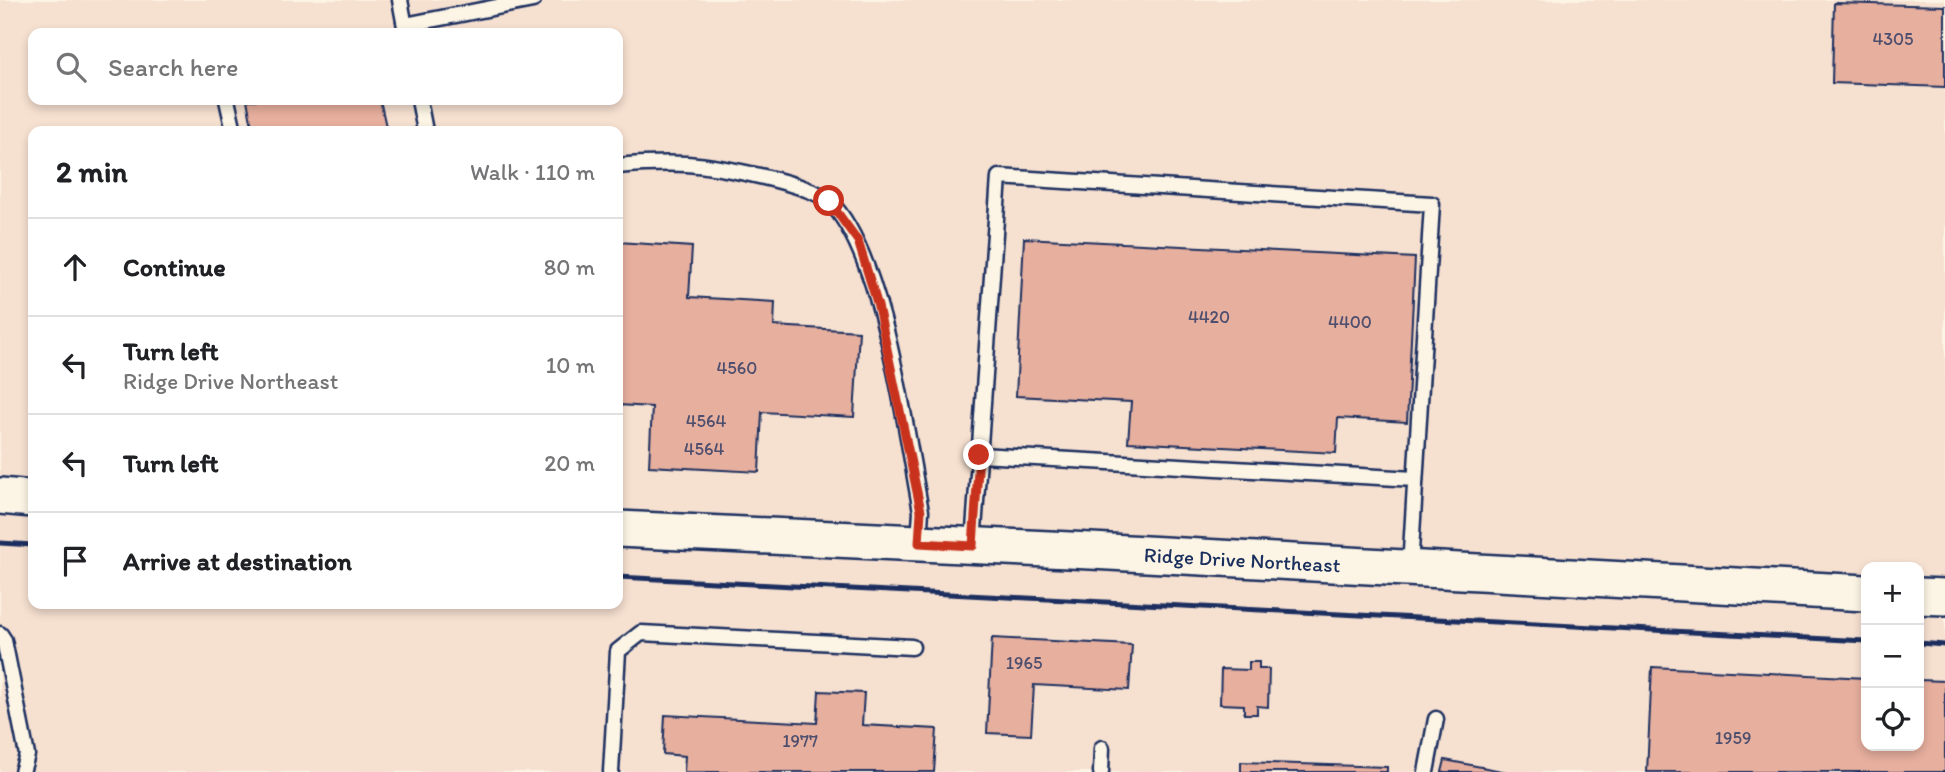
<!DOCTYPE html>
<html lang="en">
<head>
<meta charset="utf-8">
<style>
	body { margin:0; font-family:Itim,sans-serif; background:#f2f2f2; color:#202124 }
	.controls { position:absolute; right:21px; bottom:21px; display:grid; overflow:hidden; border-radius:14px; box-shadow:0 4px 10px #0003 }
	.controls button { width:63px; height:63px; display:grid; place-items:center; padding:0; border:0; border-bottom:2px solid #e0e0e0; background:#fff; color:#202124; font:35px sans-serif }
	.stop { position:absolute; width:21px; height:21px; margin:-16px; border:5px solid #c8321e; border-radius:50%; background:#fff }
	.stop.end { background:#c8321e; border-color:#fff; box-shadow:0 2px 7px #0008 }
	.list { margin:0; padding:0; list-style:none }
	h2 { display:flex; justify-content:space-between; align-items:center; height:91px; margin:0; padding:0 28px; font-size:30px }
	h2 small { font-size:23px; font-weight:400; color:#757577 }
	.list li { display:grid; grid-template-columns:46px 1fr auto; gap:21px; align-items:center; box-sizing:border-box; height:98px; padding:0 28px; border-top:2px solid #e0e0e0 }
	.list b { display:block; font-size:26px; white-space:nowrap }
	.list p { margin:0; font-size:23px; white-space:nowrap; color:#757577 }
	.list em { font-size:23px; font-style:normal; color:#757577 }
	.icon { flex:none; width:38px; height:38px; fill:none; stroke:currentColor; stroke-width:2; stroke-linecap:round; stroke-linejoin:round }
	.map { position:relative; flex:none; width:1945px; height:772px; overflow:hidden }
	.search { position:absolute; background:#fff; box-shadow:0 4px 10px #0003; left:28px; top:28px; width:595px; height:77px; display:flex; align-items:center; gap:18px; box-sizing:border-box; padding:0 24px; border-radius:14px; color:#757577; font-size:26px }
	.panel { position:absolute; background:#fff; box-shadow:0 4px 10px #0003; left:28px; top:126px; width:595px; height:483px; border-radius:14px }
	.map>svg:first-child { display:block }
</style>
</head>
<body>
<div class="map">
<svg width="1945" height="772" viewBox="0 0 1945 772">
	<rect width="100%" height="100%" fill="#fcf5e5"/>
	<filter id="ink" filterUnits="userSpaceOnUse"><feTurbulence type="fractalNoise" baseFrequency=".0143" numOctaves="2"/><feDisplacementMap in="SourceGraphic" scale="14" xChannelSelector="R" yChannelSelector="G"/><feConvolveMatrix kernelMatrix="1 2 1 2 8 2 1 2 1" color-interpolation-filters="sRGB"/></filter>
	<g filter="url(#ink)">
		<path fill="#f6e0d0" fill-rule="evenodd" d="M0 0H1945V772H0ZM33 33H618V100H33ZM33 131H618V604H33ZM1866 567H1919V746H1866Z"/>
		<g fill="#e7af9e" stroke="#1b2f5e" stroke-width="2">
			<polygon points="1834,3 1945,6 1945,87 1832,83"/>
			<polygon points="247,100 380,100 387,131 253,131"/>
			<polygon points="1024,238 1415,258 1407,422 1338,418 1336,453 1128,442 1131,402 1016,396"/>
			<polygon points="618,242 692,247 689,297 775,302 774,326 859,331 854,417 762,412 759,472 649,466 652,407 618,405"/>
			<polygon points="992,638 1132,645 1129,690 1034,685 1031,735 987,733"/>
			<polygon points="1249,662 1259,662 1259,669 1269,669 1268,707 1257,706 1257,714 1244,714 1244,705 1220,704 1221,669 1249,670"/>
			<polygon points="1652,667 1866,678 1866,746 1919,746 1919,680 1945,681 1945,772 1647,772"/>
			<polygon points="819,691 864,693 862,725 937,729 934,772 684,772 685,756 663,754 665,715 817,723"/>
			<polygon points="1445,760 1507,772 1442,772"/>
			<polygon points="1241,762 1387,767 1387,772 1241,772"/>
		</g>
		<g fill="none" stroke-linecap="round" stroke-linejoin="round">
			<defs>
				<g id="service">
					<polyline points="400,0 406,32"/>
					<polyline points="405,25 533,0"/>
					<polyline points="227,100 234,131"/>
					<polyline points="419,100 425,131"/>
					<path d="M618 166C640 164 664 163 687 164 716 166 811 183 830 202 884 256 906 434 921 511L919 542"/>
					<polyline points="979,455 1415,479"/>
					<polyline points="973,544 999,177 1432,204 1410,568"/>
					<polyline points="0,634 4,640 27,755 22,772"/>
					<polyline points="611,772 618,651 641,633 912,647"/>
					<polyline points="1101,772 1102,748"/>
					<polyline points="1426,772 1436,719"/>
				</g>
				<g id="tertiary">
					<polyline points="0,496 33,499"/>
					<path id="s1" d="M618 529 1091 551 1866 593"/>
					<polyline points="1919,596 1945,597"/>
				</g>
			</defs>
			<use href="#service" stroke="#1b2f5e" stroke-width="19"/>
			<use href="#tertiary" stroke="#1b2f5e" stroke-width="40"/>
			<use href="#service" stroke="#fcf5e5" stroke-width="14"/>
			<use href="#tertiary" stroke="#fcf5e5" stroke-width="35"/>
			<g stroke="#1b2f5e" stroke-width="5">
				<polyline points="0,543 33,545"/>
				<polyline points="618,577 1866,641"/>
				<polyline points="1919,643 1945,645"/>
			</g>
		</g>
	</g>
	<g fill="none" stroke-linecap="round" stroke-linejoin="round" filter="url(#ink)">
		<polyline stroke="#c8321e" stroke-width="9" points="829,201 858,241 878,306 921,511 919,543 973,546 979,455"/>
	</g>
	<g text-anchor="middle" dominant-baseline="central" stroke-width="6" stroke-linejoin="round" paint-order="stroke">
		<g font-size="18" fill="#4e4f6e">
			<text x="1893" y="39">4305</text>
			<text x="1209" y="317">4420</text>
			<text x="1350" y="322">4400</text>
			<text x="737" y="368">4560</text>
			<text x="706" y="421">4564</text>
			<text x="704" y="449">4564</text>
			<text x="1024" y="663">1965</text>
			<text x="1733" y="738">1959</text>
			<text x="800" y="741">1977</text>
		</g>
		<g font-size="21" fill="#1b2f5e" stroke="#fcf5e5">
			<text stroke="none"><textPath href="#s1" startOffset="625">Ridge Drive Northeast</textPath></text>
		</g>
	</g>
</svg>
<div class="controls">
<button>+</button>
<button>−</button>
<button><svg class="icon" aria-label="locate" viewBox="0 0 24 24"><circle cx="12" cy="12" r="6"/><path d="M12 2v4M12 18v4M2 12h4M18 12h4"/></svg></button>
</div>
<div class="stop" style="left:829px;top:201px"></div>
<div class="stop end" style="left:979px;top:455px"></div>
<div class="search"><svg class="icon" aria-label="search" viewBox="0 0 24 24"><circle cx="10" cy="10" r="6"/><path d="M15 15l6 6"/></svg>Search here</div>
<section class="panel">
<h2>2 min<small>Walk · 110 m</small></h2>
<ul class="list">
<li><svg class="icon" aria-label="ahead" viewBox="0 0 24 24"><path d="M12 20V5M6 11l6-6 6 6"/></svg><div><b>Continue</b></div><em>80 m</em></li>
<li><svg class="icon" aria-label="left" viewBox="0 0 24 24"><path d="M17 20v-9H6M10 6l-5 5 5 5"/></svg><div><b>Turn left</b><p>Ridge Drive Northeast</p></div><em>10 m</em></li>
<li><svg class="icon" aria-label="left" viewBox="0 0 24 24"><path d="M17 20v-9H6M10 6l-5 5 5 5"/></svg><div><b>Turn left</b></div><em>20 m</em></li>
<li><svg class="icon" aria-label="arrive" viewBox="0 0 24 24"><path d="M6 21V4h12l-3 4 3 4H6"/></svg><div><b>Arrive at destination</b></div></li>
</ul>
</section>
</div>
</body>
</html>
